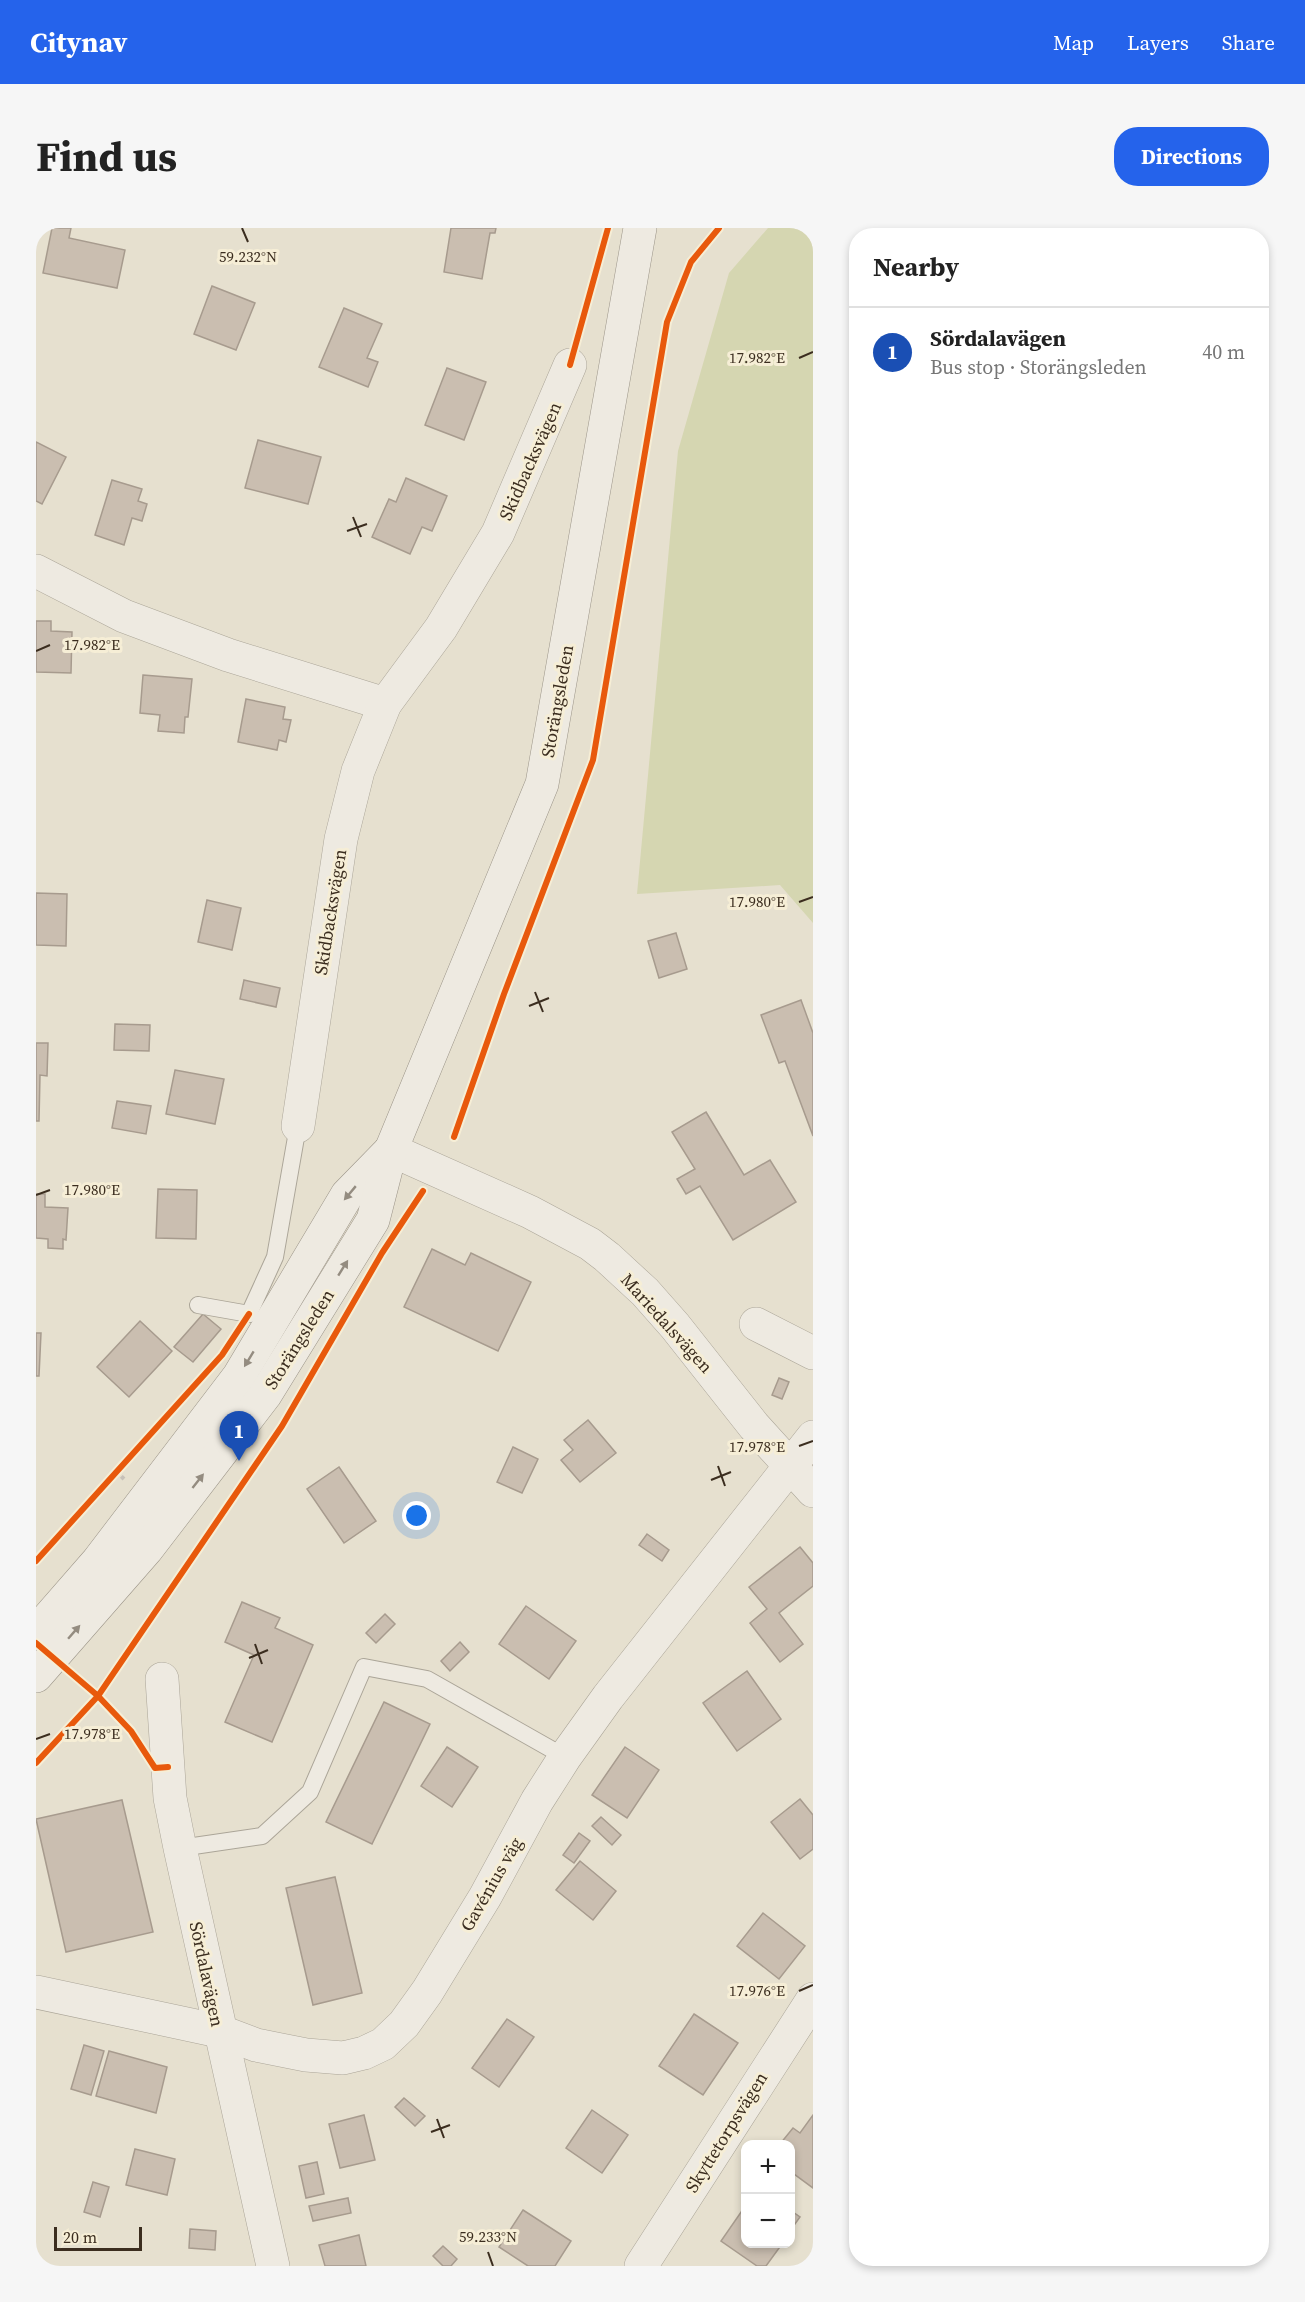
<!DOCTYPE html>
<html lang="en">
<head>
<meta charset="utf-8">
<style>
	body { margin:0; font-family:"Source Serif 4",serif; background:#f6f6f6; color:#222 }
	.controls { position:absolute; right:18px; bottom:18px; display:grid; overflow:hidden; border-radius:12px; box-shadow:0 3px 9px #0003 }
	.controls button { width:54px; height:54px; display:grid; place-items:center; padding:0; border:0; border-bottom:2px solid #e0e0e0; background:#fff; color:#222; font:30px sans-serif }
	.scale { position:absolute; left:18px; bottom:15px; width:88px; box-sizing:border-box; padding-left:6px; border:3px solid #3b2d1f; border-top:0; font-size:16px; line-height:21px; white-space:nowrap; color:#3b2d1f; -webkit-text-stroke:4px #f6eed6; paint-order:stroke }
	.you { position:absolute; left:381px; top:1288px; width:21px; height:21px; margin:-15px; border:4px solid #fff; border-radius:50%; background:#1a73e8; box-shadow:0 0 0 9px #1a73e833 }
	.badge { display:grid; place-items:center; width:39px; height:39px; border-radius:50%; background:#2563eb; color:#fff; font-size:20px; font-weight:700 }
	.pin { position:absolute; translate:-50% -50px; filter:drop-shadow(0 2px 3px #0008) }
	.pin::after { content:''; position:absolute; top:32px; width:21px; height:18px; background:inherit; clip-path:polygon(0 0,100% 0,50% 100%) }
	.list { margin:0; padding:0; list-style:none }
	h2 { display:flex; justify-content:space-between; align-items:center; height:78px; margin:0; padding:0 24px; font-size:26px }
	h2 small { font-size:20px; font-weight:400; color:#767676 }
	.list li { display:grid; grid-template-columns:39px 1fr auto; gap:18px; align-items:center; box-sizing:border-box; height:90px; padding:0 24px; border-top:2px solid #e0e0e0 }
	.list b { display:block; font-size:22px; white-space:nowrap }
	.list p { margin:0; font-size:20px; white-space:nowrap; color:#767676 }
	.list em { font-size:20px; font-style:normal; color:#767676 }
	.map { position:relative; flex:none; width:777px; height:2038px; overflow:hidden; border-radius:24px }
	header { display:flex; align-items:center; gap:36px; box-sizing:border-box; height:84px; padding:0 30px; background:#2563eb; color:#fff }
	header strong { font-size:28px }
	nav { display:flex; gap:33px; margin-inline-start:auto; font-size:21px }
	.intro { display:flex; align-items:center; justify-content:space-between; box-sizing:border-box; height:144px; padding:0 36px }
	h1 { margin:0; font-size:42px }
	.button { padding:15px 27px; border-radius:24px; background:#2563eb; color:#fff; font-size:21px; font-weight:700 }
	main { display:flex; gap:36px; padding:0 36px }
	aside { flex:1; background:#fff; border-radius:24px; box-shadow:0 3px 9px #0003 }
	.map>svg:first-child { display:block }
</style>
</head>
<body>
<header>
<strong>Citynav</strong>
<nav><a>Map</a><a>Layers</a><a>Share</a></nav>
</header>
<div class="intro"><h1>Find us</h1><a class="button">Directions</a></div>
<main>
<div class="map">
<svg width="777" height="2038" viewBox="0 0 777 2038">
	<rect width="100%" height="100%" fill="#e6e0cf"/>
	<polygon fill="#d5d6b1" points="732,0 777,0 777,695 744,657 601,666 642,223 693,45"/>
	<g fill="#cabeb0" stroke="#a79b8e" stroke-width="1.5">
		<polygon points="16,0 35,0 33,10 89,22 81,60 7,45"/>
		<polygon points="415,0 460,0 459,5 454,5 446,51 408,44"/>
		<polygon points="176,58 219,75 200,122 158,106"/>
		<polygon points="308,80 346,96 331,130 342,134 332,159 283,139"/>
		<polygon points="411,140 450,154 428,212 389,197"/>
		<polygon points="222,212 285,229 272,276 209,260"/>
		<polygon points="0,214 30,229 6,276 0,273"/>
		<polygon points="370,250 411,268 396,303 386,299 374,326 336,309 353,271 360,274"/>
		<polygon points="76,252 106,261 102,273 111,276 106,293 96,290 88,317 59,307"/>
		<polygon points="0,393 15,393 15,403 36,404 35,445 0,444"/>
		<polygon points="107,447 156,451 152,489 149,489 148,505 122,503 124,487 104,485"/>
		<polygon points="210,471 249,479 247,491 255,492 250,514 243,512 241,522 202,514"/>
		<polygon points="0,665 31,666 30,718 0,717"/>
		<polygon points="171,672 205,680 196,722 162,714"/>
		<polygon points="640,705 651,741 623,750 612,713"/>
		<polygon points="208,752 244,760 240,779 204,771"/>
		<polygon points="765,772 777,805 777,908 749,833 743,835 725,787"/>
		<polygon points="79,796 114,797 113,823 78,822"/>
		<polygon points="0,815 12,815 11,848 4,847 3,893 0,893"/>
		<polygon points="139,842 188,851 179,896 130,886"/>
		<polygon points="81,873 115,878 110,906 76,900"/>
		<polygon points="670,884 708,947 734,932 760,974 697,1012 664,958 650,966 641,951 659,941 636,904"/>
		<polygon points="122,961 161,962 160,1011 120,1010"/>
		<polygon points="0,966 9,966 9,979 32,980 30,1012 27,1011 27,1021 12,1020 12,1011 0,1010"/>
		<polygon points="396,1021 429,1037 435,1025 495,1054 462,1123 368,1079"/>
		<polygon points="167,1086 185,1101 157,1134 138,1119"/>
		<polygon points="104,1093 136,1123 93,1169 61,1139"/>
		<polygon points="0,1105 5,1105 3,1148 0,1148"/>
		<polygon points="743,1150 753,1154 746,1171 736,1167"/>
		<polygon points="552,1192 580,1225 544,1254 525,1232 537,1222 528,1212"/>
		<polygon points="477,1219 502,1231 486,1265 461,1254"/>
		<polygon points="303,1239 340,1293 308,1315 271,1261"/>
		<polygon points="611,1306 633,1322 626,1333 603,1317"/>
		<polygon points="764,1319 777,1335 777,1358 743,1385 767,1416 744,1434 714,1395 731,1381 713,1359"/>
		<polygon points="206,1374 244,1390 239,1400 277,1417 236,1514 189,1494 218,1427 189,1414"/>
		<polygon points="490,1378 540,1413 513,1451 463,1416"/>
		<polygon points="349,1386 359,1396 340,1415 330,1405"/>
		<polygon points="424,1414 433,1424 414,1443 405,1433"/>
		<polygon points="711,1443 745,1491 701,1523 667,1475"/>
		<polygon points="348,1474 394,1496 336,1616 290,1594"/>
		<polygon points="411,1519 442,1539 416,1579 385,1558"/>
		<polygon points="589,1519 623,1542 591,1590 556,1567"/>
		<polygon points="764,1571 777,1587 777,1621 764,1631 735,1594"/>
		<polygon points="86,1572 117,1704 30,1724 0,1591"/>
		<polygon points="565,1589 585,1607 576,1617 556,1598"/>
		<polygon points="543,1605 554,1613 538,1635 527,1627"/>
		<polygon points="544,1633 580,1663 557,1692 520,1662"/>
		<polygon points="299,1649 326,1765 277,1777 250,1660"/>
		<polygon points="727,1685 769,1718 743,1751 701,1718"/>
		<polygon points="658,1786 702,1815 667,1867 623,1838"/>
		<polygon points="471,1791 498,1809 463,1859 436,1840"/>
		<polygon points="48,1817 68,1823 55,1867 35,1861"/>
		<polygon points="73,1823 131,1839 120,1885 60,1868"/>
		<polygon points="368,1870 389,1888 379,1898 359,1879"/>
		<polygon points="556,1882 592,1907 566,1945 530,1920"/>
		<polygon points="328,1887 339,1932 304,1940 293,1896"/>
		<polygon points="777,1887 777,1960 754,1943 754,1916 744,1916 757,1900 764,1905"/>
		<polygon points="99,1921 139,1931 131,1967 90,1957"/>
		<polygon points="281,1934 288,1966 270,1970 263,1938"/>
		<polygon points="57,1954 73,1959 64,1989 48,1984"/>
		<polygon points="312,1970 315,1985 277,1993 273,1978"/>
		<polygon points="710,1977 710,2016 746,2016 730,2038 721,2038 685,2013"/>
		<polygon points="487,1982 535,2013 519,2038 492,2038 463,2019"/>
		<polygon points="754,1982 764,1989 754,2003"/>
		<polygon points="154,2001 180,2003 179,2022 153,2020"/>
		<polygon points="323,2007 330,2038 289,2038 283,2017"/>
		<polygon points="407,2018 421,2031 415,2038 407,2038 397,2028"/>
	</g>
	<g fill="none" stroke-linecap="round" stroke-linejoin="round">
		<defs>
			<g id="lane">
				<polyline points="162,1077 213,1086 239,1029 262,898"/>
				<polyline points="144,1620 226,1608 274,1564 328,1439 391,1451 529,1529"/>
			</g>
			<g id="street">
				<polyline points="0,343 88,388 192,427 349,476"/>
				<polyline points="262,898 305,611 322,543 349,476 405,400 462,305 534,137"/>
				<polyline points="355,922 494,984 554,1016 571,1029 609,1064 639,1098 718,1198 777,1263"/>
				<polyline points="720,1096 777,1125"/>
				<polyline points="126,1451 134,1570 144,1620 237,2038"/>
				<polyline points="0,1764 183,1803 220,1817 270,1827 307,1830 328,1825 347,1816 368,1796 391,1764 449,1669 501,1573 529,1529 572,1469 777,1209"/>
				<polyline points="605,2038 777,1771"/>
			</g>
			<g id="secondary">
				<polyline points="0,1404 62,1333 203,1148 311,967 353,924"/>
				<polyline points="0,1448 111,1321 229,1167 337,992 355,922 506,556 604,0"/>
			</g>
		</defs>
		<use href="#lane" stroke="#aba598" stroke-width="18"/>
		<use href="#street" stroke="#aba598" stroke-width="34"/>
		<use href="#secondary" stroke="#9b9488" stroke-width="34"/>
		<polyline stroke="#c7c1b8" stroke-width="4" stroke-dasharray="4.5 3" stroke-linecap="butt" points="80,1243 88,1251"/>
		<use href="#lane" stroke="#eeeae1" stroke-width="16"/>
		<use href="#street" stroke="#eeeae1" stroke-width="33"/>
		<use href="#secondary" stroke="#eeeae1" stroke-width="33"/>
		<defs>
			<g id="cycleway">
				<polyline points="534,137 572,0"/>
				<polyline points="418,909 468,766 557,532 631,94 655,34 683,0"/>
				<polyline points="0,1333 186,1127 213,1086"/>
				<polyline points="0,1415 62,1468 246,1198 346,1025 387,963"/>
				<polyline points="0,1535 62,1468 95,1503 119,1540 132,1539"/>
			</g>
		</defs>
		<use href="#cycleway" stroke="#f6eed6" stroke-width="10"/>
		<use href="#cycleway" stroke="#e8590c" stroke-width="6"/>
	</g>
	<defs><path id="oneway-solid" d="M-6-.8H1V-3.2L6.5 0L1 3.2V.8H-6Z" transform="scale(1.5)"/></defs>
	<g fill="#948c80">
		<use href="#oneway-solid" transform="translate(314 965) rotate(130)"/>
		<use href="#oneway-solid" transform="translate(307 1040) rotate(-58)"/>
		<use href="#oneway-solid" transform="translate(213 1131) rotate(121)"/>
		<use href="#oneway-solid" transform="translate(162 1253) rotate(-52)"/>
		<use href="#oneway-solid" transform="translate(38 1404) rotate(-49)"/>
	</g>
	<path fill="none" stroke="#3b2d1f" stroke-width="2" d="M206 0 212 14M763 130 777 124M317 289 325 309M311 303 331 296M0 423 14 417M763 674 777 669M499 764 507 784M493 778 513 770M0 967 14 962M763 1218 777 1213M682 1238 689 1258M675 1252 695 1244M219 1416 226 1436M213 1430 232 1422M0 1511 14 1506M763 1763 777 1757M401 1891 408 1910M395 1904 414 1897M452 2024 457 2038"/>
	<g text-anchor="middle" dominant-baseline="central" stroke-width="6" stroke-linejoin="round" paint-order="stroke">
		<g font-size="18" fill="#3b2d1f" stroke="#f6eed6">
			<text transform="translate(494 233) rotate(-66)">Skidbacksvägen</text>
			<text transform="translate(521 473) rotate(-80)">Storängsleden</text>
			<text transform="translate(294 684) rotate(-81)">Skidbacksvägen</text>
			<text transform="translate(631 1095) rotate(48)">Mariedalsvägen</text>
			<text transform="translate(263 1111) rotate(-58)">Storängsleden</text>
			<text transform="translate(455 1656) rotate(-60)">Gavénius väg</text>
			<text transform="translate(171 1746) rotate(78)">Sördalavägen</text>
			<text transform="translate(690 1904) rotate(-58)">Skyttetorpsvägen</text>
		</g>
	</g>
	<g font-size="15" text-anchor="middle" fill="#3b2d1f" stroke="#f6eed6" stroke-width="6" stroke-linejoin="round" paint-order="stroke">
		<text x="212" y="34">59.232°N</text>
		<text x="721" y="135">17.982°E</text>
		<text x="56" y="422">17.982°E</text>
		<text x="721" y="679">17.980°E</text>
		<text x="56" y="967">17.980°E</text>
		<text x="721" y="1224">17.978°E</text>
		<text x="56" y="1511">17.978°E</text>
		<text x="721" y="1768">17.976°E</text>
		<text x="452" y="2014">59.233°N</text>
	</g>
</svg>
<div class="controls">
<button>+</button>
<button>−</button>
</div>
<div class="scale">20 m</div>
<div class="you"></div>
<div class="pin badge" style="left:203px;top:1233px;background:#1a4fb4">1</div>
</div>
<aside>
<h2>Nearby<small></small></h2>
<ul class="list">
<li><span class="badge" style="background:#1a4fb4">1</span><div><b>Sördalavägen</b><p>Bus stop · Storängsleden</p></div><em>40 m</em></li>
</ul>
</aside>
</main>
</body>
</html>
